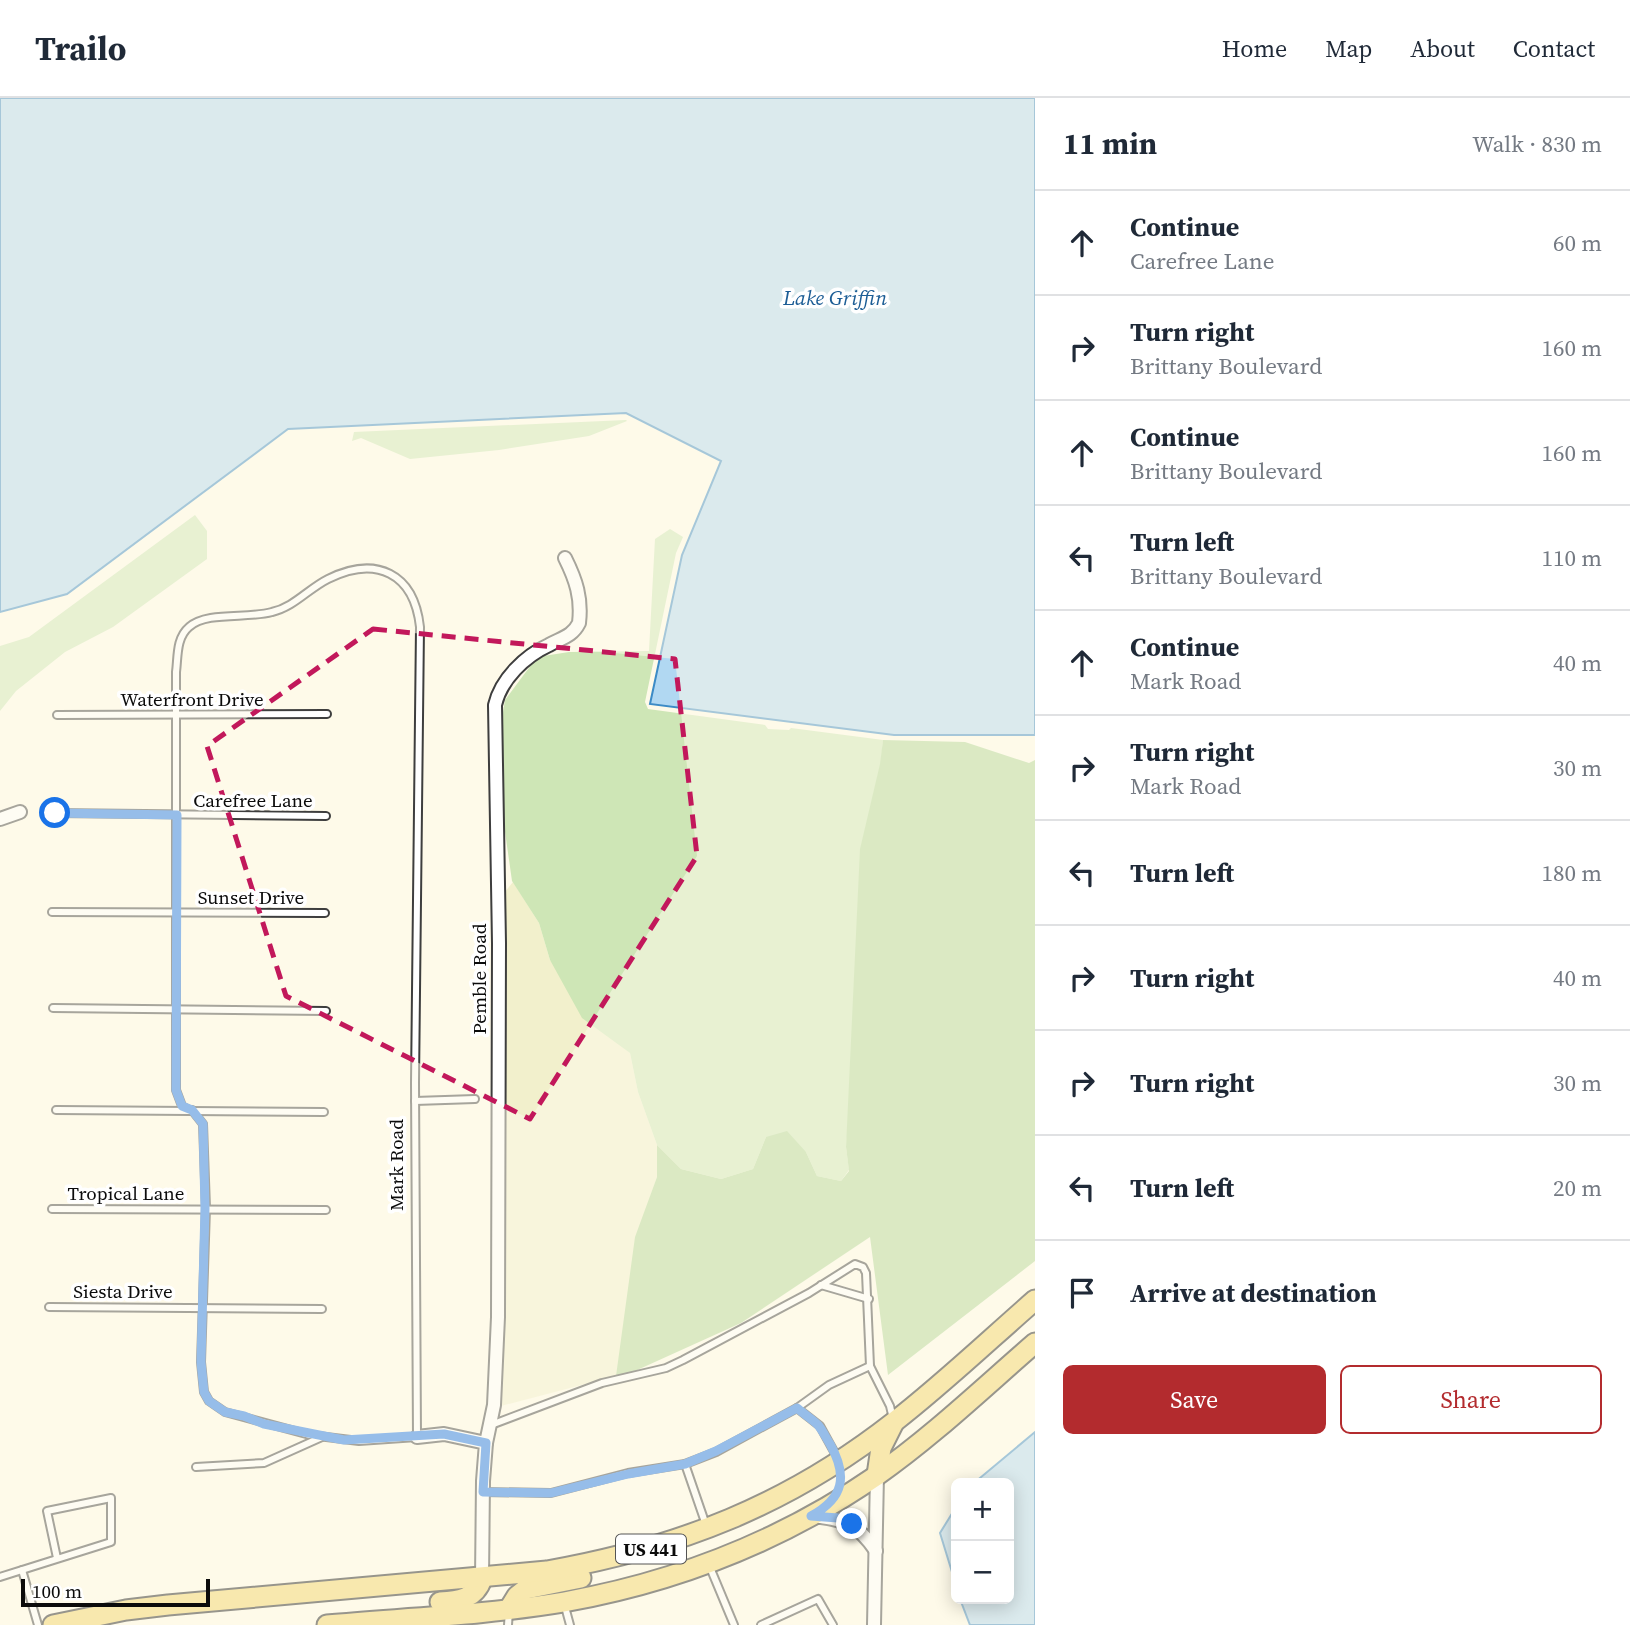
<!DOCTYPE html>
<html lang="en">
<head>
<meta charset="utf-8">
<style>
	body { margin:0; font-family:"Source Serif 4",serif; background:#f6f6f7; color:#1f2937 }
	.controls { position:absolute; right:21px; bottom:21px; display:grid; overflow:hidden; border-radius:10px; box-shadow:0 4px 18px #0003 }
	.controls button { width:63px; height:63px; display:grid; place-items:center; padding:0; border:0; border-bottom:2px solid #e0e1e3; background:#fff; color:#1f2937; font:35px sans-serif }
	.scale { position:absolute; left:21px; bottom:18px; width:189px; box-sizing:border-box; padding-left:7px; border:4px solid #0b0b0b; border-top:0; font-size:19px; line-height:24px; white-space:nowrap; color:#0b0b0b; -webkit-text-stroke:5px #fff; paint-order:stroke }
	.stop { position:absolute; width:21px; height:21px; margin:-16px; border:5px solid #1a73e8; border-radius:50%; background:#fff }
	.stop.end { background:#1a73e8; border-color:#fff; box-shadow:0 2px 7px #0008 }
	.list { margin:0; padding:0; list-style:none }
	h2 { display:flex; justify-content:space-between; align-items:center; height:91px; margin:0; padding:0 28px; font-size:30px }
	h2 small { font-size:23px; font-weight:400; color:#747a83 }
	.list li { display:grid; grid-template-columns:46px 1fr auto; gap:21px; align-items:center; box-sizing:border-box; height:105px; padding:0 28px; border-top:2px solid #e0e1e3 }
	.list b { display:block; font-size:26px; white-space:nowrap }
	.list p { margin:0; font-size:23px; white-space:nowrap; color:#747a83 }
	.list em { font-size:23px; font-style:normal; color:#747a83 }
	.actions { display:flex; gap:14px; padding:21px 28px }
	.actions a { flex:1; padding:16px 0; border:2px solid #b32b2e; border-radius:10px; text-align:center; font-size:24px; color:#b32b2e }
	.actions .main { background:#b32b2e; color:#fff }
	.icon { flex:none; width:38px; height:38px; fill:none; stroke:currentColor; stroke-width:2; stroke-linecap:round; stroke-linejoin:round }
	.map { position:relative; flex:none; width:1035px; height:1527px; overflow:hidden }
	header { display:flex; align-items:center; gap:42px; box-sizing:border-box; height:98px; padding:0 35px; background:#fff; border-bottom:2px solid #e0e1e3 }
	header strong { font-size:33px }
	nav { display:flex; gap:38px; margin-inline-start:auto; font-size:24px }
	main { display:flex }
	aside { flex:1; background:#fff }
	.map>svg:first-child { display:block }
</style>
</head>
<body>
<header>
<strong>Trailo</strong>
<nav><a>Home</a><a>Map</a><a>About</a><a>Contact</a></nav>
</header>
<main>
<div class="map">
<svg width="1035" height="1527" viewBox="0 0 1035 1527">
	<rect width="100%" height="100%" fill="#fefae9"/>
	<polygon fill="#f2f0cc" points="513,784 539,825 550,862 617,944 630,955 638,994 657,1047 657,1079 650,1099 616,1278 497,1309 499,801"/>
	<g fill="#cee6b6">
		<polygon points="626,322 627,323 589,338 499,352 410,361 361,340 352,343 354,334"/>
		<polygon points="195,417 207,433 207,461 113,529 65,554 16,593 0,613 0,548 29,539"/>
		<polygon points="670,431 683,439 676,455 645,604 648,611 765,627 768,631 789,632 791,630 883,642 846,1049 849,1072 841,1083 817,1078 806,1054 766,1039 753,1071 721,1081 681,1071 657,1047 638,994 630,955 582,920 550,862 539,825 512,783 495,663 505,602 537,559 569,554 649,553 655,441"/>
	</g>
	<polygon fill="#b1d696" points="883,642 965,644 1029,665 1035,662 1035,1163 888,1277 870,1139 741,1225 635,1273 616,1278 635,1139 657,1079 657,1047 681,1071 721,1081 753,1071 766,1039 787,1033 806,1054 817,1078 841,1083 849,1073 846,1049 860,751 880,666"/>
	<g fill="#b1d8f2" stroke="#3c8bc6" stroke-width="2">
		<polygon points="0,0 1035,0 1035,637 894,637 650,606 682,457 721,363 626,315 288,331 67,496 0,514"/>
		<polygon points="1035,1334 1035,1527 970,1527 960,1501 1009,1501 1009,1385 974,1385"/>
		<polygon points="956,1409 956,1487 940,1435"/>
	</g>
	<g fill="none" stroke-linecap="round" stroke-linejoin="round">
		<defs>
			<g id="lane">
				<polyline points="57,617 327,616"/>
				<polyline points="55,715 326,718"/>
				<polyline points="52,814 325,815"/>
				<polyline points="53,910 326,913"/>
				<polyline points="415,1003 475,1001"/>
				<polyline points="56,1012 324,1014"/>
				<path d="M189 1012 182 1008 176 992V574C178 559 176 540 189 529 207 513 247 521 272 514 294 509 308 491 328 481 376 457 414 475 420 529L415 985 417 1339 359 1343 310 1337 225 1314 209 1303 204 1294 201 1264 206 1110 203 1026 192 1012"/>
				<polyline points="52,1111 326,1112"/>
				<polyline points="821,1187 869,1201"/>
				<polyline points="49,1209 322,1211"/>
				<polyline points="797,1310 820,1328 837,1359"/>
				<polyline points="491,1327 602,1285 666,1270 683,1262 809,1195 855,1166 863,1169 866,1175 870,1268"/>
				<polyline points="685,1366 706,1427"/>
				<polyline points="196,1369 264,1365 322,1339"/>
				<polyline points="483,1394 551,1395 628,1375 685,1366 716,1354 797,1310 829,1287 870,1268 890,1308 893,1321"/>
				<polyline points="709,1467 734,1527"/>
				<polyline points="22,1472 111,1444 111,1400 47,1413 57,1460"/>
				<polyline points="0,1479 22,1472 38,1527"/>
				<polyline points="564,1505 570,1527"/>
				<polyline points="508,1527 509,1513"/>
				<polyline points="761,1527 818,1501 833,1527"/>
			</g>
			<g id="street">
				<polyline points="0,721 20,714"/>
				<polyline points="417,1339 444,1336 486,1345 483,1383 482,1481"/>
				<path d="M486 1345 494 1307 498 1219 499 845 495 607C501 581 525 558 549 547 561 540 572 539 579 525 582 500 576 482 565 460"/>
				<path d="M811 1418C844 1421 857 1425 876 1453"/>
				<polyline points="874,1527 877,1377"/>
			</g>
			<g id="primary">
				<polyline points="877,1377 881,1350 893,1326"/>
				<path d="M440 1504C459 1503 475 1501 482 1481"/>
				<polyline points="509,1511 517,1498 526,1491 581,1480"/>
				<path d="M53 1527 126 1512 168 1507 547 1473C678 1450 788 1407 894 1324 943 1286 988 1243 1035 1202"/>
				<path d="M327 1527C406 1520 486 1517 564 1504 676 1484 783 1442 876 1378 933 1338 983 1290 1035 1245"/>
			</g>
		</defs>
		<use href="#lane" stroke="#3e3e3e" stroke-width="10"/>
		<use href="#street" stroke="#3e3e3e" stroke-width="16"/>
		<use href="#primary" stroke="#1c1c1c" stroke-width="23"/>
		<use href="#lane" stroke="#fff" stroke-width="6"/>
		<use href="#street" stroke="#fff" stroke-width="12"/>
		<use href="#primary" stroke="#f2d366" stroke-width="19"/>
	</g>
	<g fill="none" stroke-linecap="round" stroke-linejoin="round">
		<path stroke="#1a73e8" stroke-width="9" d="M55 715 177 717 176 992 182 1008 192 1012 203 1026 205 1110 201 1264 204 1294 209 1303 225 1314 244 1318 264 1326 344 1342 444 1336 486 1345 483 1394 551 1395 628 1376 685 1366 716 1353 797 1310C804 1316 812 1321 818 1327 823 1333 826 1340 830 1346 848 1378 844 1400 811 1418L838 1420 852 1426"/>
	</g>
	<path d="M0 0H1035V1527H0ZM373 531 675 561 697 758 530 1021 286 898 207 648Z" fill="#fefae9" fill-opacity=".55" fill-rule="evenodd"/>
	<path fill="none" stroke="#c2185b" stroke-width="5" stroke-dasharray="14 9" stroke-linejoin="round" d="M373 531 675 561 697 758 530 1021 286 898 207 648Z"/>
	<g text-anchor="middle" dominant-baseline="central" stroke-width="7" stroke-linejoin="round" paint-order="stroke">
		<rect fill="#fff" stroke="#545454" stroke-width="2" x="616" y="1436.5" width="70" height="29" rx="5"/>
		<g font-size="18" font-weight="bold" fill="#0b0b0b">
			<text x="651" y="1451">US 441</text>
		</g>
		<g font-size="19" fill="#0b0b0b" stroke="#fff">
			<text x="192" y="601">Waterfront Drive</text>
			<text x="253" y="702">Carefree Lane</text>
			<text x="251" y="799">Sunset Drive</text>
			<text transform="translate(479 881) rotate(-90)">Pemble Road</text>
			<text transform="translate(396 1067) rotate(-90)">Mark Road</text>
			<text x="126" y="1095">Tropical Lane</text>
			<text x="123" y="1193">Siesta Drive</text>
		</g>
		<g font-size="21" font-style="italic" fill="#1c5d95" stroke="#fff">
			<text x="835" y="199">Lake Griffin</text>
		</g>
	</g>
</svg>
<div class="controls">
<button>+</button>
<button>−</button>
</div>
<div class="scale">100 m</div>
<div class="stop" style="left:55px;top:715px"></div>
<div class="stop end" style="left:852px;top:1426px"></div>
</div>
<aside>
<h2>11 min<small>Walk · 830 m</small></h2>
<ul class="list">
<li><svg class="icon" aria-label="ahead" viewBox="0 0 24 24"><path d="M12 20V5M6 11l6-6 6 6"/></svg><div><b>Continue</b><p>Carefree Lane</p></div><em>60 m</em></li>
<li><svg class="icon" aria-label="right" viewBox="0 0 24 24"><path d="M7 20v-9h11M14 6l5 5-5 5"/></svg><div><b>Turn right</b><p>Brittany Boulevard</p></div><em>160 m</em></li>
<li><svg class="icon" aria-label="ahead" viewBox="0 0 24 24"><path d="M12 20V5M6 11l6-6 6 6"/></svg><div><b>Continue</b><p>Brittany Boulevard</p></div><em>160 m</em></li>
<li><svg class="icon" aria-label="left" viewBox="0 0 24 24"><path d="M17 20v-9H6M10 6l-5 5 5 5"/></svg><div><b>Turn left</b><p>Brittany Boulevard</p></div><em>110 m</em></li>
<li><svg class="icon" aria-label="ahead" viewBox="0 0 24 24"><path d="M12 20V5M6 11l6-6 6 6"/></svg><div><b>Continue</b><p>Mark Road</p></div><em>40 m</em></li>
<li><svg class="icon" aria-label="right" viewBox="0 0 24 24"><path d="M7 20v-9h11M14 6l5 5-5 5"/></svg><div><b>Turn right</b><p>Mark Road</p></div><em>30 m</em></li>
<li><svg class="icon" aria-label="left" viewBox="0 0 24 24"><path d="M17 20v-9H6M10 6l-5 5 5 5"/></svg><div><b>Turn left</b></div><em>180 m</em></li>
<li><svg class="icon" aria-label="right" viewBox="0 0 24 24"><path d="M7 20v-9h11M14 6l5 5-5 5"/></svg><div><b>Turn right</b></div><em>40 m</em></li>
<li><svg class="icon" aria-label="right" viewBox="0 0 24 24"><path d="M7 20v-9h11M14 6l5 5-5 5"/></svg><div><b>Turn right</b></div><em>30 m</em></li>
<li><svg class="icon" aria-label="left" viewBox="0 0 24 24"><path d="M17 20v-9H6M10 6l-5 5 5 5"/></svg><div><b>Turn left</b></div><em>20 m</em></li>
<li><svg class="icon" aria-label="arrive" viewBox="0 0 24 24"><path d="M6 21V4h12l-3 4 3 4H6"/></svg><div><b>Arrive at destination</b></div></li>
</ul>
<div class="actions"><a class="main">Save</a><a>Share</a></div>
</aside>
</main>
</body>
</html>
